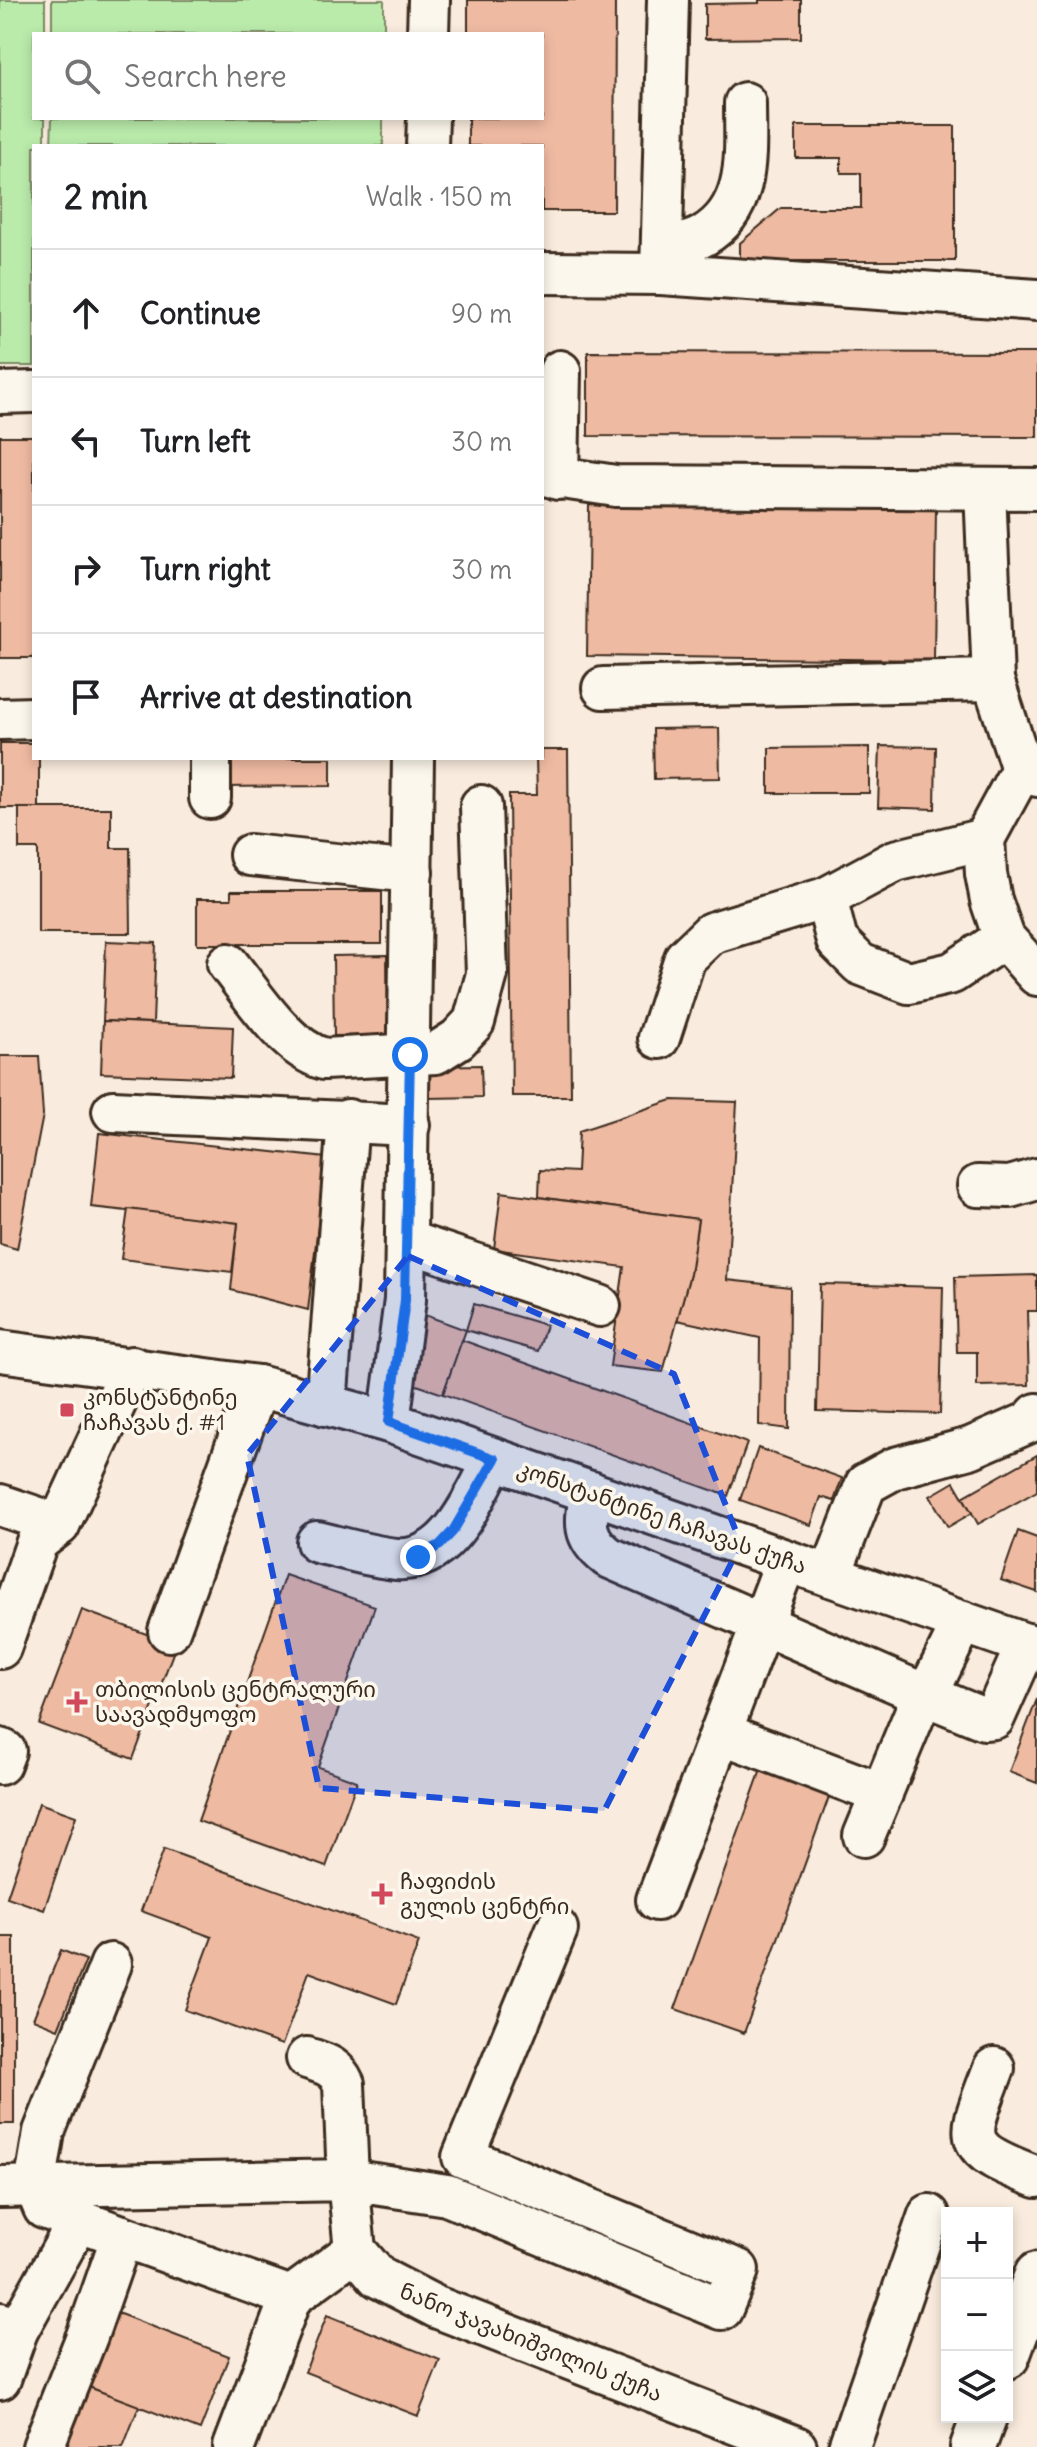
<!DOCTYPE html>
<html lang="en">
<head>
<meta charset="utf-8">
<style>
	body { margin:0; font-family:Delius,"Noto Sans Georgian",sans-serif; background:#f6f6f6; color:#202124 }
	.controls { position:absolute; right:24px; bottom:24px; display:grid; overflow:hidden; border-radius:0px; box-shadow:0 4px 12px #0003 }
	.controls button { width:72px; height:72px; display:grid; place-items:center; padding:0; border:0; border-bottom:2px solid #e0e0e0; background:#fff; color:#202124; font:40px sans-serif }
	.stop { position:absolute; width:24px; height:24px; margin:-18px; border:6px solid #1a73e8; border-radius:50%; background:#fff }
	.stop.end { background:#1a73e8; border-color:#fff; box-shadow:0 2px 8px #0008 }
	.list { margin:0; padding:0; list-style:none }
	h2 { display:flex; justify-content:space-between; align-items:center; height:104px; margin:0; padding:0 32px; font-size:34px }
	h2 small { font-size:26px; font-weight:400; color:#757577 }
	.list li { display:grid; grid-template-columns:52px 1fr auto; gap:24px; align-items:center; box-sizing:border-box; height:128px; padding:0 32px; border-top:2px solid #e0e0e0 }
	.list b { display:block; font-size:30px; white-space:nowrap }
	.list em { font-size:26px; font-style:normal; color:#757577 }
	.icon { flex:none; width:44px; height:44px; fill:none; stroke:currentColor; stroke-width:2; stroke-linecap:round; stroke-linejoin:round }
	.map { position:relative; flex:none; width:1037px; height:2447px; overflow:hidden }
	.search { position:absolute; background:#fff; box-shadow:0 4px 12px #0003; left:32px; top:32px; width:512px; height:88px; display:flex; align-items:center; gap:20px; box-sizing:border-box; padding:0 28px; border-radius:0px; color:#757577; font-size:30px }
	.panel { position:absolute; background:#fff; box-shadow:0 4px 12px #0003; left:32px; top:144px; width:512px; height:616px; border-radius:0px }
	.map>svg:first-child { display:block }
</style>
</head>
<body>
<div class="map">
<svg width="1037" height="2447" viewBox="0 0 1037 2447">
	<rect width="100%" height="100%" fill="#f9ebdd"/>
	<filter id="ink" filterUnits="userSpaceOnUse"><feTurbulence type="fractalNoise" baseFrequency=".0125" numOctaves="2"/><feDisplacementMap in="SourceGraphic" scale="16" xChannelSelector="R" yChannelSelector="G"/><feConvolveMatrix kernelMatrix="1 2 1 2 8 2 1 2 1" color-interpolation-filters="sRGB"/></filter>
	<g filter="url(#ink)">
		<g fill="#baebab" stroke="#7a8a64" stroke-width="2">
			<polygon points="0,0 45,0 45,34 34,34 34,118 45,118 45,146 34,146 34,366 0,366"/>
			<rect x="52" y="0" width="332" height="34"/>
			<polygon points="52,118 383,118 383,146 51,146"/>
		</g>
		<g fill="#efbaa2" stroke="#3b2a1e" stroke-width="2">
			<polygon points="468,0 615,0 614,211 542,211 542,146 468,146 468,118 542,118 542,34 468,34"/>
			<polygon points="759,0 801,0 801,38 705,39 705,4 759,3"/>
			<polygon points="796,126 955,126 955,261 740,261 740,243 781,208 861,208 861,173 841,173 841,158 796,158"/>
			<polygon points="588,352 1037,353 1037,437 588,436"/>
			<rect x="0" y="436" width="34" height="222"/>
			<polygon points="589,505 936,509 934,660 587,656"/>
			<polygon points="719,728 720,778 654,779 653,729"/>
			<polygon points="0,743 34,743 34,758 39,758 39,808 0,808"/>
			<polygon points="880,746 936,747 935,809 878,807"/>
			<polygon points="869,747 869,793 769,793 769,748"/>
			<polygon points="542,750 568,750 571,1096 512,1096 509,795 537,795 536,758 542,758"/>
			<polygon points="223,758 331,758 331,786 224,787"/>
			<polygon points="19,808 111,808 111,848 130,848 131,933 38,933 38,849 19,849"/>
			<polygon points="231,891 382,891 382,944 197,944 197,899 231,899"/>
			<polygon points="106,941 156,943 153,1023 103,1021"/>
			<polygon points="387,955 388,1035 334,1036 333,956"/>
			<polygon points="103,1021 233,1027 231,1078 101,1073"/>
			<polygon points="0,1056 39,1056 43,1115 17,1249 0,1244"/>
			<polygon points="481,1065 482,1097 428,1098 427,1066"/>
			<polygon points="672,1100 737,1102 727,1280 790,1287 789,1429 759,1425 760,1338 677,1320 690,1274 698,1219 539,1197 540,1170 577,1172 579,1131"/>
			<polygon points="99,1133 326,1158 308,1310 231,1290 238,1223 91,1207"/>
			<polygon points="501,1192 698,1219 690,1274 663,1372 610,1366 624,1267 494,1249"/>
			<polygon points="128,1209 238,1223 232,1272 121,1259"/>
			<polygon points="1037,1275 1037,1311 1027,1311 1029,1385 977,1386 977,1352 957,1352 955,1277"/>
			<polygon points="820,1284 943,1287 940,1414 817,1411"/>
			<polygon points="474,1304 546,1325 538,1351 466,1330"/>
			<polygon points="422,1314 466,1330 443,1394 408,1382"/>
			<polygon points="462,1340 747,1443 728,1496 443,1394"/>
			<polygon points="758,1448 842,1478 834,1501 821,1497 811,1525 740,1500"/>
			<polygon points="1037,1455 1037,1491 978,1524 963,1497"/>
			<polygon points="954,1482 972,1513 948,1527 930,1496"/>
			<polygon points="1018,1531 1037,1538 1037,1592 1001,1580"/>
			<polygon points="285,1575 375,1606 318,1767 357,1781 326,1867 198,1821"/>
			<polygon points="82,1610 176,1645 133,1759 39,1724"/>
			<polygon points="1037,1699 1037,1783 1009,1772"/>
			<polygon points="766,1756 835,1780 744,2033 675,2009"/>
			<polygon points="39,1803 76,1816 44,1910 7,1897"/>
			<polygon points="164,1849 419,1942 396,2004 309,1972 282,2045 185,2010 212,1937 141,1911"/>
			<rect x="0" y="1937" width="14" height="187"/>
			<polygon points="61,1950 86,1960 58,2029 33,2019"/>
			<polygon points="107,2309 229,2356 200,2430 78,2383"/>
			<polygon points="327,2315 440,2360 418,2416 305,2372"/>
			<polygon points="78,2383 139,2406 123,2447 53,2447"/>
		</g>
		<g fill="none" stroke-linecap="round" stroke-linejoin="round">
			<defs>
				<g id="minor">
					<polyline points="428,34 429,0"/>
					<polyline points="427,146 428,118"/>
					<path d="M662 249C675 245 692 243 703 236 752 208 745 151 745 103"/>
					<polyline points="542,273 661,274 1037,300"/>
					<polyline points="661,274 668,0"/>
					<polyline points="0,393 34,392"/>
					<polyline points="542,475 616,486 1037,489"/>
					<polyline points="558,479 560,371"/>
					<polyline points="985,489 993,680 1022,769 1037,776"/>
					<polyline points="603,688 993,680"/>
					<polyline points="0,719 34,718"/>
					<polyline points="210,758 210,798"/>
					<polyline points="1022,769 984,839 986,874 991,900 1004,938 1037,975"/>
					<polyline points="250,855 412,872"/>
					<polyline points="826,898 837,941 860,964 909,983 952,973 1004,938"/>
					<path d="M228 964C254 996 284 1047 324 1059L436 1053 458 1039 474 1022 487 974 481 806"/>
					<polyline points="659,1038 685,958 711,933 826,898 895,861 984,839"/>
					<polyline points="113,1111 409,1125"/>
					<polyline points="978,1186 1010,1187 1037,1179"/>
					<polyline points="406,1241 600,1306"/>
					<polyline points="0,1351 258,1386 389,1422 1037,1648"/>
					<polyline points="326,1405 348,1120"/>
					<polyline points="389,1422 405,1300 413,758"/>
					<path d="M591 1492C585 1523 582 1537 608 1557L923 1694 935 1679 963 1622"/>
					<polyline points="0,1505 59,1525"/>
					<path d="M317 1542C343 1548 371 1557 397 1559 450 1563 473 1497 495 1459"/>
					<polyline points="830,1576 866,1484 895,1468 970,1448 1030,1422 1037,1414"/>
					<polyline points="169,1631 258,1386"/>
					<polyline points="0,1648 37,1542 59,1525 132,1367"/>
					<polyline points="721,1733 882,1794"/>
					<polyline points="0,1749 5,1751 0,1764"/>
					<polyline points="864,1836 923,1694 984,1719 994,1718 1027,1644"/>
					<polyline points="657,1900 786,1561"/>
					<polyline points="111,1964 44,2132 35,2186 44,2208 291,2297 355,2250"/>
					<path d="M307 2058C325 2064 336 2066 344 2084L348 2180 447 2195 722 2309 738 2270 463 2157 557 1929"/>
					<path d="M994 2068C966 2141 958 2147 1037 2177"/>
					<polyline points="0,2187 348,2180 355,2250 378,2277 436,2307 796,2447"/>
					<polyline points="0,2323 17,2331 0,2379"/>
					<polyline points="17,2331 79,2220"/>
					<polyline points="43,2447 87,2336 122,2236"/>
					<polyline points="234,2447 291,2297"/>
					<polyline points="849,2447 929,2215"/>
				</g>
				<g id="major">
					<polyline points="1007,2356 1037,2275"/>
					<polyline points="973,2447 984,2417"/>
				</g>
			</defs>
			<use href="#minor" stroke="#3b2a1e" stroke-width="46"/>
			<use href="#major" stroke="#3b2a1e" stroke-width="50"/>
			<use href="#minor" stroke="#fbf7ec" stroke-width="40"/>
			<use href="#major" stroke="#fbf7ec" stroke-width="44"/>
		</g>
	</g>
	<g fill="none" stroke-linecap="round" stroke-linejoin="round" filter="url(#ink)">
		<polyline stroke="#1a73e8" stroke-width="10" points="410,1055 405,1300 389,1422 495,1459 453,1531 440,1545 418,1557"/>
	</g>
	<path fill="#1d4ed8" fill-opacity="0.2" stroke="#1d4ed8" stroke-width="6" stroke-dasharray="16 10" stroke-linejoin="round" d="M408 1256 674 1374 741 1544 604 1811 319 1788 247 1455Z"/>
	<g fill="#d1495b" stroke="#fbf7ec" stroke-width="3">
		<rect x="59" y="1402" width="16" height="16" rx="4"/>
		<path d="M73 1690h8v8h8v8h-8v8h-8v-8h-8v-8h8z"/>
		<path d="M378 1882h8v8h8v8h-8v8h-8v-8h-8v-8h8z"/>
	</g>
	<g text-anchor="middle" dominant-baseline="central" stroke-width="7" stroke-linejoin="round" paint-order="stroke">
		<g font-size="22" fill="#3b2a1e" stroke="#fbf7ec" text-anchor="start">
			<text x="83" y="1397">კონსტანტინე<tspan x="83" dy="25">ჩაჩავას ქ. #1</tspan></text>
			<text x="95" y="1689">თბილისის ცენტრალური<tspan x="95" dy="25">საავადმყოფო</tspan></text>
			<text x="400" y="1881">ჩაფიძის<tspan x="400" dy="25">გულის ცენტრი</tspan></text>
		</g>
		<g font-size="22" fill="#3b2a1e" stroke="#fbf7ec">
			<text transform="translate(662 1517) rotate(19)">კონსტანტინე ჩაჩავას ქუჩა</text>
			<text transform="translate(531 2342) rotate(22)">ნანო ჯავახიშვილის ქუჩა</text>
		</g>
	</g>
</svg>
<div class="controls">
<button>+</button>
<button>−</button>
<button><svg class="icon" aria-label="layers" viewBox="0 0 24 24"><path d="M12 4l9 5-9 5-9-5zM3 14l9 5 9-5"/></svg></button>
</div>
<div class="stop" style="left:410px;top:1055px"></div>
<div class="stop end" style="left:418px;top:1557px"></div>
<div class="search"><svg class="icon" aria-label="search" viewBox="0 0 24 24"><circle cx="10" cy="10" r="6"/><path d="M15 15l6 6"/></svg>Search here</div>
<section class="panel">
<h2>2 min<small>Walk · 150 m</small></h2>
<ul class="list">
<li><svg class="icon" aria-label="ahead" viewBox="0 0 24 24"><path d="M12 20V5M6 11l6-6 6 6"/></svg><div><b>Continue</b></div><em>90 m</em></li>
<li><svg class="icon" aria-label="left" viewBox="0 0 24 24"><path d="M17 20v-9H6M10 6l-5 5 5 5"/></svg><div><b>Turn left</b></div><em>30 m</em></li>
<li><svg class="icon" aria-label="right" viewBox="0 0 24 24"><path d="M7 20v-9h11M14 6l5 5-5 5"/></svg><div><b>Turn right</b></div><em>30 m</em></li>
<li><svg class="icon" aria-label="arrive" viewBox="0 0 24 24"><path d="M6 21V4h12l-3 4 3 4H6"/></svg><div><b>Arrive at destination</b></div></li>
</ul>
</section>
</div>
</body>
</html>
